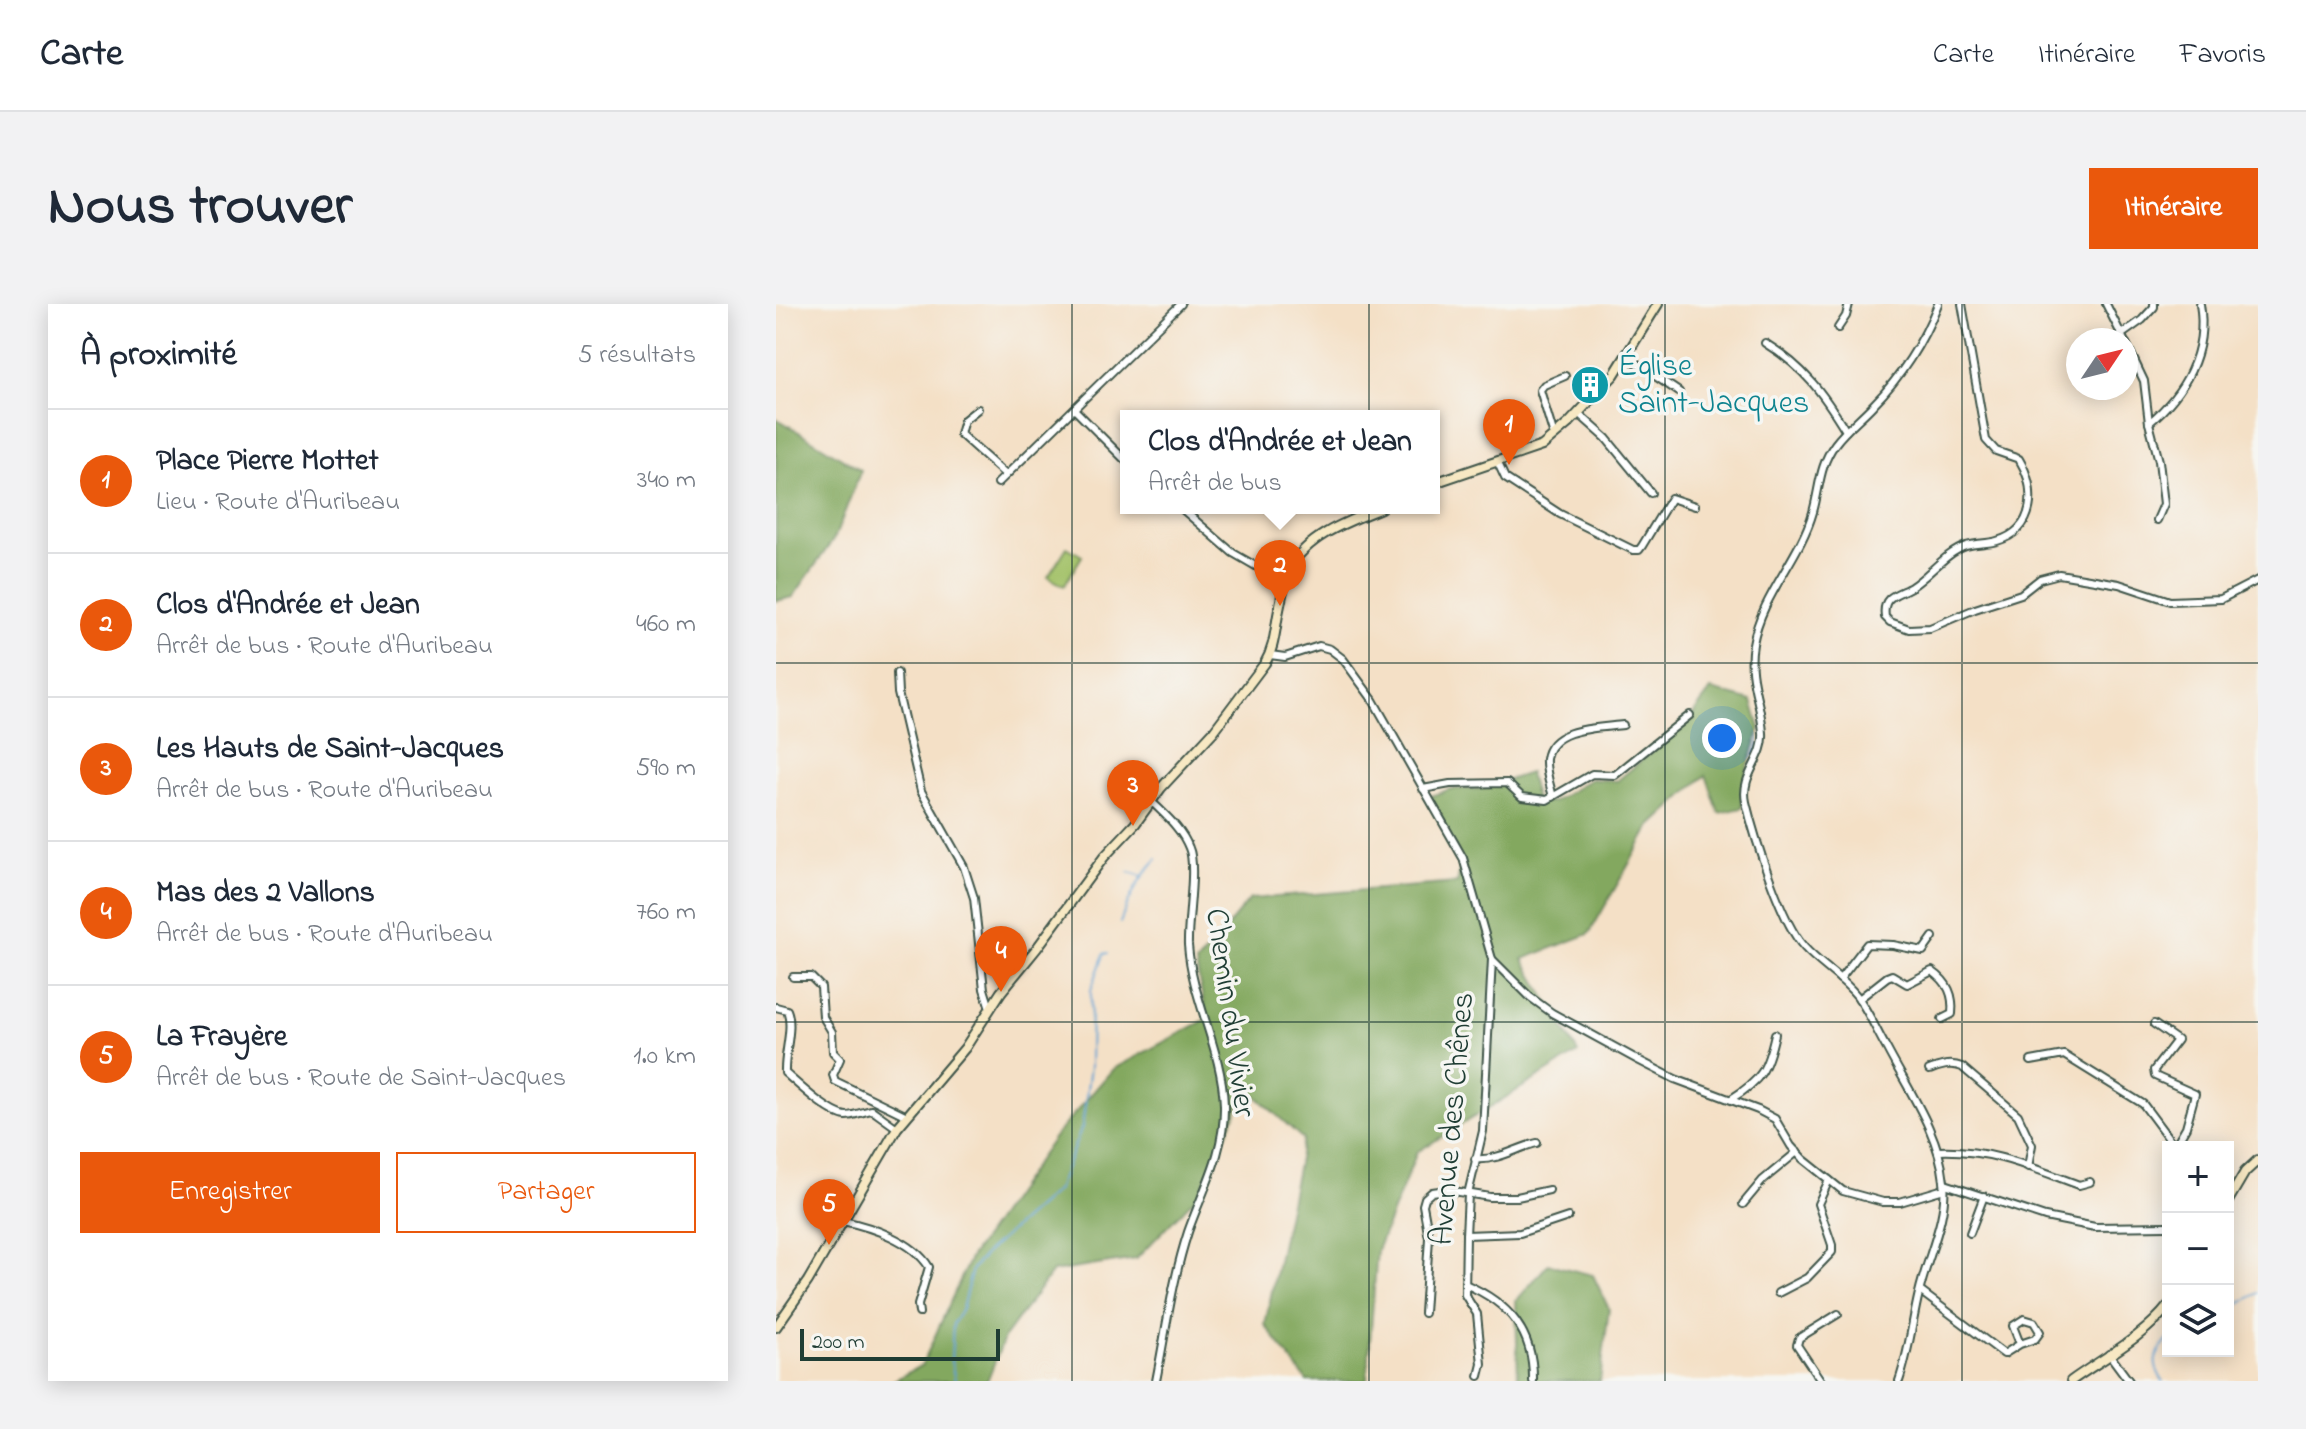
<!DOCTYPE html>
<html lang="fr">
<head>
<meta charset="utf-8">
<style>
	body { margin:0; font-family:"Indie Flower",sans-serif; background:#f2f2f3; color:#1f2937 }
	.controls { position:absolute; right:24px; bottom:24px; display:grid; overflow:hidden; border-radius:0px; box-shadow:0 4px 20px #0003 }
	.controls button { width:72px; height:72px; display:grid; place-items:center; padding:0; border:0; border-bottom:2px solid #e0e1e3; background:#fff; color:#1f2937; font:40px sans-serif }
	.compass { position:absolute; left:1290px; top:24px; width:72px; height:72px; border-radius:50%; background:#fff; box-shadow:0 4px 20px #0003; rotate:55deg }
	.scale { position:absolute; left:24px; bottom:20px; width:200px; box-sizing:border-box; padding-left:8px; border:4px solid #1f3d34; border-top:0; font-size:22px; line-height:28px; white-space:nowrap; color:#1f3d34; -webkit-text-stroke:6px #f6f6f2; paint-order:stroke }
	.you { position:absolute; left:946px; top:434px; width:28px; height:28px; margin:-20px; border:6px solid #fff; border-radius:50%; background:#1a73e8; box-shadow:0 0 0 12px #1a73e833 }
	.badge { display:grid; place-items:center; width:52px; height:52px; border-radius:50%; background:#ea580c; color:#fff; font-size:26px; font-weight:700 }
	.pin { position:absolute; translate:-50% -66px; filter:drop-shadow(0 2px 4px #0008) }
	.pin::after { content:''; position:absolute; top:42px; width:28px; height:24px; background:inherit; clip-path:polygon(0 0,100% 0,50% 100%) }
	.popup { position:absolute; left:344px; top:106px; width:320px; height:104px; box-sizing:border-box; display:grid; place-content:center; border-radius:0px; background:#fff; filter:drop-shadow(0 2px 6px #0005); font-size:26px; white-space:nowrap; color:#747a83 }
	.popup b { font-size:30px; color:#1f2937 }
	.popup::after { content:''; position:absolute; left:50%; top:100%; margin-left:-16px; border:16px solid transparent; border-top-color:#fff }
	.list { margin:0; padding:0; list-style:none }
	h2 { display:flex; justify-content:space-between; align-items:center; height:104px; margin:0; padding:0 32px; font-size:34px }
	h2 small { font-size:26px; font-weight:400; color:#747a83 }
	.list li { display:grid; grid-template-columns:52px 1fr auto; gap:24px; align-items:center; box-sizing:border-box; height:144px; padding:0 32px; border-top:2px solid #e0e1e3 }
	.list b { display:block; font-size:30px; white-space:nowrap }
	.list p { margin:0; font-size:26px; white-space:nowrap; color:#747a83 }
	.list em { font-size:26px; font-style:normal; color:#747a83 }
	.actions { display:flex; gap:16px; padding:24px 32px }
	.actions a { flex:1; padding:18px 0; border:2px solid #ea580c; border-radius:0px; text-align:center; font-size:28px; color:#ea580c }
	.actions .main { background:#ea580c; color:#fff }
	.icon { flex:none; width:44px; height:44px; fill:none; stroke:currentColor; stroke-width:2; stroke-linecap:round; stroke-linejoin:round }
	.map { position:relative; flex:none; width:1482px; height:1077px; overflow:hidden; border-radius:0px }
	header { display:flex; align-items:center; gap:48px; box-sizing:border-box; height:112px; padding:0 40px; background:#fff; border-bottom:2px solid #e0e1e3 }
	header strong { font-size:38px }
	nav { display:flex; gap:44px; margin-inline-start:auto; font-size:28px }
	.intro { display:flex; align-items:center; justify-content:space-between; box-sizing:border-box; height:192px; padding:0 48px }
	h1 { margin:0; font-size:56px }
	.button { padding:20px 36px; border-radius:0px; background:#ea580c; color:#fff; font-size:28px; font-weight:700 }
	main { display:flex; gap:48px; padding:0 48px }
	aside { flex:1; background:#fff; border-radius:0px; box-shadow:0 4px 20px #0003 }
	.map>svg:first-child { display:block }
</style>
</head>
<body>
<header>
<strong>Carte</strong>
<nav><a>Carte</a><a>Itinéraire</a><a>Favoris</a></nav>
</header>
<div class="intro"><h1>Nous trouver</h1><a class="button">Itinéraire</a></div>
<main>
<aside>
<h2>À proximité<small>5 résultats</small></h2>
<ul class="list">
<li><span class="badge">1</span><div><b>Place Pierre Mottet</b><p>Lieu · Route d'Auribeau</p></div><em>340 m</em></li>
<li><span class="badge">2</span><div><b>Clos d'Andrée et Jean</b><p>Arrêt de bus · Route d'Auribeau</p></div><em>460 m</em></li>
<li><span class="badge">3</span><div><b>Les Hauts de Saint-Jacques</b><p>Arrêt de bus · Route d'Auribeau</p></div><em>590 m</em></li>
<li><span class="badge">4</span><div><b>Mas des 2 Vallons</b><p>Arrêt de bus · Route d'Auribeau</p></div><em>760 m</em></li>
<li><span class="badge">5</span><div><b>La Frayère</b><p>Arrêt de bus · Route de Saint-Jacques</p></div><em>1.0 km</em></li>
</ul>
<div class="actions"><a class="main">Enregistrer</a><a>Partager</a></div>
</aside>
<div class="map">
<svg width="1482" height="1077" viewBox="0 0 1482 1077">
	<rect width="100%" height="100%" fill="#f6f6f2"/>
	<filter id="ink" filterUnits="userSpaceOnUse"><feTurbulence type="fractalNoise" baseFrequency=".0125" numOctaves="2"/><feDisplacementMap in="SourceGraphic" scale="16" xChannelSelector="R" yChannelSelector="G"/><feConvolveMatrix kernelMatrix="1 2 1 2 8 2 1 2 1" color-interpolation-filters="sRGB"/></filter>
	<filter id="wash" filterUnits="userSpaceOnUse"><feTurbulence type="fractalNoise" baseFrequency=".006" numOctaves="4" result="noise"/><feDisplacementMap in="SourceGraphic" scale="32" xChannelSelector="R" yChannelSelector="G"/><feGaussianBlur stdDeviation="1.8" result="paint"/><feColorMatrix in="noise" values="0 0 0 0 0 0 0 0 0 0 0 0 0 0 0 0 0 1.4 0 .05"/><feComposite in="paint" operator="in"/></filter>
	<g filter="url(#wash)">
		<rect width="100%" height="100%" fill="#f4e0c6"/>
		<polygon fill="#a4c26a" stroke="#62804f" stroke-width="2" points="291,243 306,252 288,282 272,273"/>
		<g fill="#83a85e" stroke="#517249" stroke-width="2">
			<polygon points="0,114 85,166 59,233 17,293 0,297"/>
			<polygon points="935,386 976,397 984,424 967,479 966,504 943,509 930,471 874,523 813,630 747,655 802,749 641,848 601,946 591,1077 531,1077 489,1021 527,835 471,784 423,890 360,955 276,968 229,1032 211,1077 117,1077 146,1061 194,954 278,833 337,765 431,715 420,660 474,595 681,579 686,559 655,492 674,485 705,485 753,469 760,498 777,498 815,475 841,477 911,418"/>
			<polygon points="772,960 817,971 833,1005 824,1077 742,1077 740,997"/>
		</g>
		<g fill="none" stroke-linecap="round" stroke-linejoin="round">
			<g stroke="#5fa1d3" stroke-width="2">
				<polyline points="353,568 366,572"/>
				<path d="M344 619C353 595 363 573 381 555"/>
				<polyline points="1452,1002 1459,1002 1482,989"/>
				<polyline points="179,1077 175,1057 177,1020 186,1005 196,965 212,947 281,886 306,823 314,763 315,686 328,650 332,649"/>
				<path d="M1387 1077C1375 1059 1378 1052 1392 1036"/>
			</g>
		</g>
	</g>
	<g filter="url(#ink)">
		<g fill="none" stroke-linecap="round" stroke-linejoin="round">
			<defs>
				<g id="street">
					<path d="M1186 0 1210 136 1220 147 1243 155C1261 185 1260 226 1221 237 1211 240 1200 239 1190 242 1169 249 1154 271 1135 283 1128 287 1118 290 1113 295 1108 300 1108 306 1109 313L1114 318 1133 325 1154 324 1199 305 1245 290 1264 275 1283 270 1343 280 1394 297 1445 295 1482 276"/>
					<polyline points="1330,0 1348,36"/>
					<polyline points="1062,24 1070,12 1073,0"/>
					<polyline points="1345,31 1366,16 1378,3 1378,0"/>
					<path d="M989 39C1028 63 1047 89 1070 127"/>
					<polyline points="1350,39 1368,77 1373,119 1383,157 1388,200 1381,216"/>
					<polyline points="851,53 903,88"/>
					<polyline points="202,105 188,116 184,130 230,171"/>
					<polyline points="299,106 350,157"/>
					<polyline points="802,109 830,134 875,189"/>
					<path d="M1373 119C1409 89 1432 48 1424 0"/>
					<polyline points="778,132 764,86 768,81 789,72"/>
					<polyline points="722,159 729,174 784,210 857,246 863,246 866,242 895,194 919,202"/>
					<polyline points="222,179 405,0"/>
					<polyline points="405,204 457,249 509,279"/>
					<polyline points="494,351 509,353 543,342 554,345 567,355 597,396 687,554 716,655 754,693 776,709 862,756 899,775 982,806 999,815 1015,842 1027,855 1067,887 1107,898 1124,898 1168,885"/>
					<polyline points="121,369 122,389 145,487 188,563 198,594 208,685 214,704"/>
					<polyline points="647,485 674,480 731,479 746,493 771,496 816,470 839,471 914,411"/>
					<path d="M777 493C774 481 769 466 770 455 774 423 823 424 847 421"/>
					<path d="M375 497C389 511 406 525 413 544 421 562 411 617 412 641 416 696 446 745 448 801 449 849 427 885 412 928 396 977 390 1027 380 1077"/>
					<polyline points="17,673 35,673 45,683 47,713 56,728 57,748 64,755 57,771 59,777 131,812"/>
					<polyline points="1064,675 1091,640 1117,641 1147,647 1157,633"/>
					<path d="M1083 695 1111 673 1116 671 1131 680 1156 667C1172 678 1178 691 1176 710L1166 715"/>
					<path d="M0 703 11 706C18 723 8 749 9 769 22 780 53 810 70 812 77 812 89 807 96 806L121 824"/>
					<polyline points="1378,720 1401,736 1378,766 1379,772 1419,790 1410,823 1399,842"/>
					<polyline points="1255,757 1288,751 1367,800 1399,843"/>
					<path d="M1153 766C1165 762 1174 758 1186 763L1242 811 1256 841 1252 863"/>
					<path d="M955 795C986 776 991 765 999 730"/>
					<path d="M1163 847C1216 845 1254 863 1303 881L1314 878"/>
					<path d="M699 855C722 857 740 844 761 839"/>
					<polyline points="1169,880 1269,913 1319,923 1392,922"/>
					<polyline points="967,900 987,876 1021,848"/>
					<path d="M67 917C96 923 137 937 153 963L142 1001 143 1009"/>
					<polyline points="1194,929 1208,892"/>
					<polyline points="690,931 744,929 792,913"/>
					<path d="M689 980C733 999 758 1028 757 1077"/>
					<polyline points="1144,987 1228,1050 1244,1040 1259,1035 1264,1028 1258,1018 1248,1015 1237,1022 1244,1040"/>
					<polyline points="1002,989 1031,974 1056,948 1056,941 1042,900 1053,876"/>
					<polyline points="648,1009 653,934 647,901 649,894 656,888 671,886 714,893 741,893 773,886"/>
					<polyline points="1333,1050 1353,1077"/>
					<polyline points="703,1072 706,1060 701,1010 689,991 690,931 692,890 707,827 716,655"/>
					<polyline points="1045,1077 1021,1041 1023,1034 1062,1010"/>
					<path d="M1123 1077C1133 1048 1136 1018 1143 989 1151 953 1172 914 1168 877 1163 829 1133 787 1111 745 1101 728 1093 708 1081 692 1066 673 1044 661 1028 643 1005 618 978 532 970 498 964 470 989 455 987 429 985 397 971 374 977 340 985 292 1024 254 1037 208 1044 183 1043 162 1059 140 1070 125 1085 114 1097 101 1126 72 1147 38 1162 0"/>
				</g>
				<g id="secondary">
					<polyline points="658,179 766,142 793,119 838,71 882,0"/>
					<polyline points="1452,897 1469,868 1482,856"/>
					<path d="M0 1023 32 977 121 824 189 744 225 688 261 644 328 553 359 520 385 484 437 428 489 359C499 343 499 324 503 306 506 292 508 277 514 264 532 231 573 217 605 204"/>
					<path d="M1295 1077C1327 1054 1368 1033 1392 1002"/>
				</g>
			</defs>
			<use href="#street" stroke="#3f554a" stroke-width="10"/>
			<use href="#secondary" stroke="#3f554a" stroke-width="12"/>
			<use href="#street" stroke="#fff" stroke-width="6"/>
			<use href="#secondary" stroke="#f7e8c3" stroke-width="8"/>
		</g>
	</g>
	<path fill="none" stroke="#1f3d34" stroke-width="2" stroke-opacity="0.55" d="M296 0V1077M593 0V1077M889 0V1077M1186 0V1077M0 359H1482M0 718H1482"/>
	<defs>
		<symbol id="building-disc" viewBox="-11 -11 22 22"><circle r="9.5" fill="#0f9aa8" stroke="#f6f6f2"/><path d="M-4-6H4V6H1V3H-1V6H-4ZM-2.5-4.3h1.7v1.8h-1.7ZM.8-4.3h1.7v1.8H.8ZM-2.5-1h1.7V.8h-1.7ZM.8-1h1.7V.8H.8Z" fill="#fff"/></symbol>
	</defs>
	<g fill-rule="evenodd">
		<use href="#building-disc" x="792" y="59" width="44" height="44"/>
	</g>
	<g text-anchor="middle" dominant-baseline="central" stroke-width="7" stroke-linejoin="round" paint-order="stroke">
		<g font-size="32" fill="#0d838f" stroke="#f6f6f2" text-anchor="start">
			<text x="842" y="63">Église<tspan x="842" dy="37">Saint-Jacques</tspan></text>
		</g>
		<g font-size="32" fill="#1f3d34" stroke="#f6f6f2">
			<text transform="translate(453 709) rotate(82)">Chemin du Vivier</text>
			<text transform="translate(678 815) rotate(-85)">Avenue des Chênes</text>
		</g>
	</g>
</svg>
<div class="controls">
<button>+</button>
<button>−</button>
<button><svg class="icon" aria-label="layers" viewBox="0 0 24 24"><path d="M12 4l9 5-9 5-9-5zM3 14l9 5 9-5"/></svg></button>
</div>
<svg class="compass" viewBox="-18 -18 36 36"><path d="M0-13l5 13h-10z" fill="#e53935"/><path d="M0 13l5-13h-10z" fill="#747a83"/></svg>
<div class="scale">200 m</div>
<div class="you"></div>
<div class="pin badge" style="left:733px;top:161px">1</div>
<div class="pin badge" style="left:504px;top:302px">2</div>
<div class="popup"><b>Clos d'Andrée et Jean</b>Arrêt de bus</div>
<div class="pin badge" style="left:357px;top:522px">3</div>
<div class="pin badge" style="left:225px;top:688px">4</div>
<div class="pin badge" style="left:53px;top:941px">5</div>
</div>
</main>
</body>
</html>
